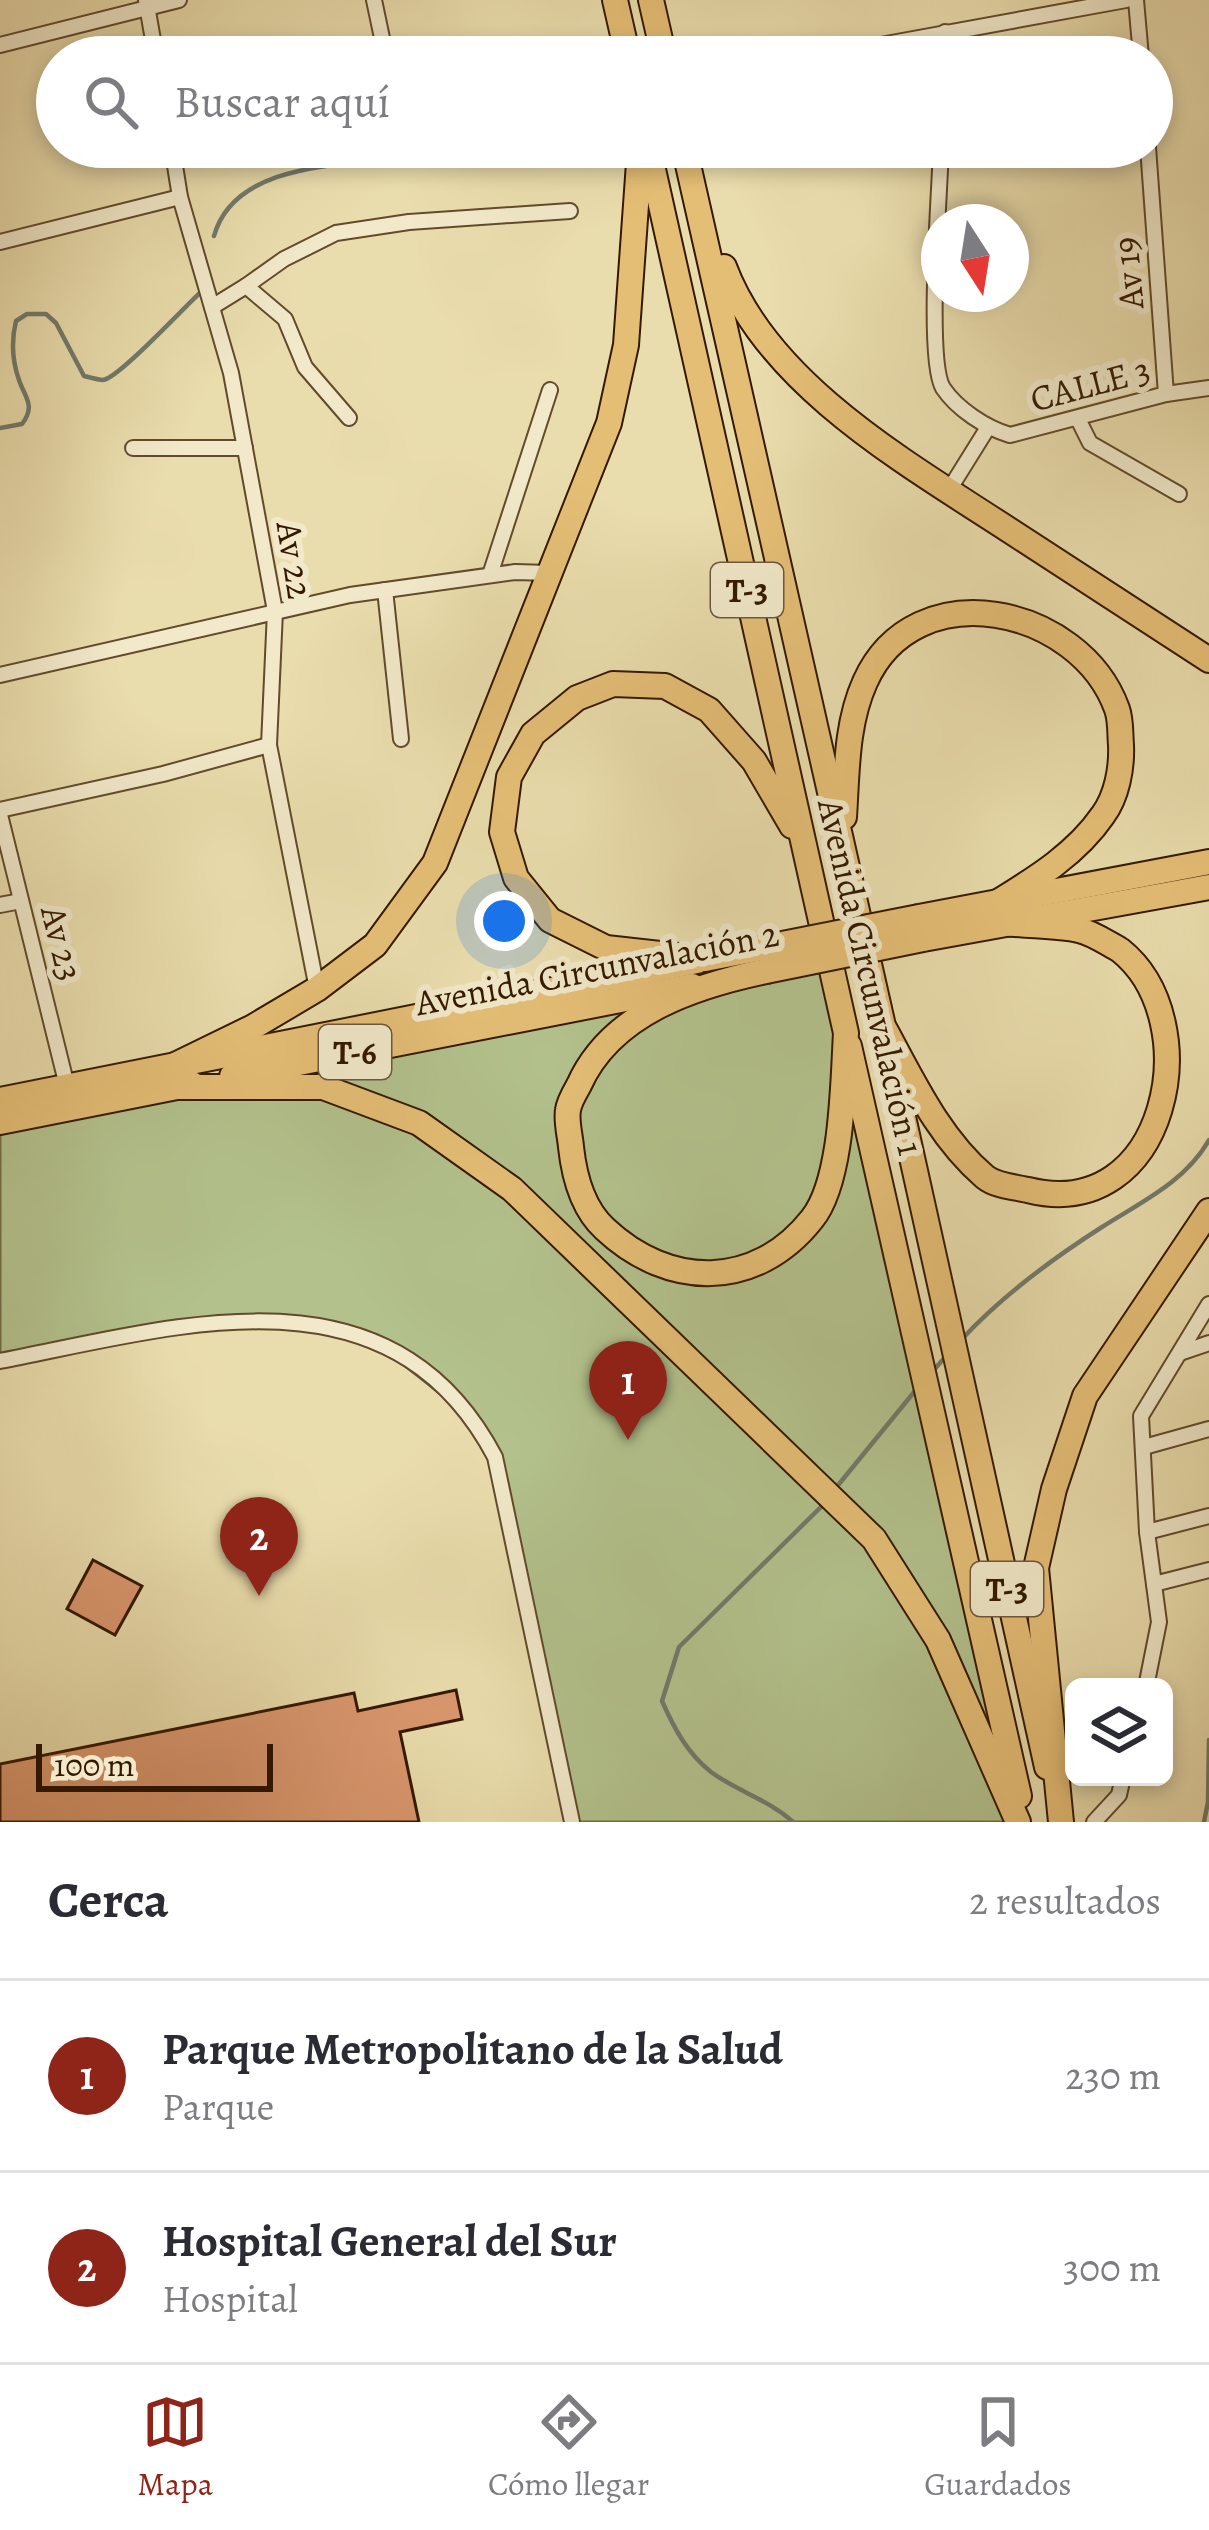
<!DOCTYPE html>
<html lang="es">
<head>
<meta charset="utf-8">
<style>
	body { margin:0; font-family:Alegreya,serif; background:#f7f7f7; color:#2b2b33 }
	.controls { position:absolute; right:36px; bottom:36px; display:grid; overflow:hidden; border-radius:18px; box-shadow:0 6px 18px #0003 }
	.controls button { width:108px; height:108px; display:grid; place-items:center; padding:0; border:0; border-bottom:3px solid #e1e1e2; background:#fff; color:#2b2b33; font:60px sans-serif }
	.compass { position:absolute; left:921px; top:204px; width:108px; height:108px; border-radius:50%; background:#fff; box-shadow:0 6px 18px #0003; rotate:168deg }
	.scale { position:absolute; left:36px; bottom:30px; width:237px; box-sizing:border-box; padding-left:12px; border:6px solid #341900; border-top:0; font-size:33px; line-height:42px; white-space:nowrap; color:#341900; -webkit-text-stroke:9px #f1e9ca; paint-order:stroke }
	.you { position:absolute; left:504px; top:921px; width:42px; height:42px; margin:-30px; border:9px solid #fff; border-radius:50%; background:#1a73e8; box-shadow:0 0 0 18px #1a73e833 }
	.badge { display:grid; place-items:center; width:78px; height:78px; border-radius:50%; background:#8f2418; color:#fff; font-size:39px; font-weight:700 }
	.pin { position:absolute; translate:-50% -99px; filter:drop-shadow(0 3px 6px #0008) }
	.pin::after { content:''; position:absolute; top:63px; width:42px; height:36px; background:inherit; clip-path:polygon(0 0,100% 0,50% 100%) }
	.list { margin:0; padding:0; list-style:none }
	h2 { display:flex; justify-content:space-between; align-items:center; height:156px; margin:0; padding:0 48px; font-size:51px }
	h2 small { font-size:39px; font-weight:400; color:#7c7c81 }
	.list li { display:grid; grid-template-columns:78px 1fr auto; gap:36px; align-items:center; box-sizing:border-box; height:192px; padding:0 48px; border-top:3px solid #e1e1e2 }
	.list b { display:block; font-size:45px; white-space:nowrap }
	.list p { margin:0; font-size:39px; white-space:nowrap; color:#7c7c81 }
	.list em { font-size:39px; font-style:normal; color:#7c7c81 }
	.icon { flex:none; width:66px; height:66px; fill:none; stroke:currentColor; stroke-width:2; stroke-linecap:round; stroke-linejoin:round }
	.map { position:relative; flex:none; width:1209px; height:1822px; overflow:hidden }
	.search { position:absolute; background:#fff; box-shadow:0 6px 18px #0003; left:36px; right:36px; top:36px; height:132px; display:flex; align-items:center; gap:30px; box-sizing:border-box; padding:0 42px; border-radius:66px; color:#7c7c81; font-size:45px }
	.sheet { height:540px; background:#fff }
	nav { display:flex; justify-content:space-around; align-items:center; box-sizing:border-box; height:168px; border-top:3px solid #e1e1e2; background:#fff; font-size:33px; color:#7c7c81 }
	nav a { display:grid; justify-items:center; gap:6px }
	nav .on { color:#8f2418 }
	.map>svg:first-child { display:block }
</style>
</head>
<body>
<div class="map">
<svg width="1209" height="1822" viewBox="0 0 1209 1822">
	<rect width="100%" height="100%" fill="#eaddad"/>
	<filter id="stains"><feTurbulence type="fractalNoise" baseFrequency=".00167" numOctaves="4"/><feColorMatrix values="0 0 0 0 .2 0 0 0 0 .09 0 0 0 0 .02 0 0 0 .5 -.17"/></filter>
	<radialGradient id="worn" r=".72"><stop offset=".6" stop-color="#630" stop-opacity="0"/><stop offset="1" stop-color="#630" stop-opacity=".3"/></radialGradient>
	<polygon fill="#b3c28d" stroke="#746e46" stroke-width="3" points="829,958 1024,1822 572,1822 495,1457 476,1422 370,1338 270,1319 0,1361 0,1125"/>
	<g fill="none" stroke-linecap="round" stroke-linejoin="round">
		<g stroke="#717a6b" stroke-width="4.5">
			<polyline points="545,147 567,151"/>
			<path d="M214 236C239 146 391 171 459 147"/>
			<path d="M0 428 22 424C36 405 25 398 19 380 12 360 11 341 16 321L27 314H46L56 323 84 376C88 377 99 380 103 380 119 378 185 306 203 290"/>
			<path d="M963 1338C1003 1295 1052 1259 1102 1227 1141 1202 1185 1182 1209 1140"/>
			<polyline points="931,1373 947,1355"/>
			<polyline points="839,1484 919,1386"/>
			<path d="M793 1822C769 1800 737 1791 711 1772 687 1753 674 1728 662 1701L679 1647 825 1503"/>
			<polyline points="1204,1822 1208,1802 1209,1740"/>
		</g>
	</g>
	<g fill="#db986f" stroke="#341900" stroke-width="3">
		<polygon points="93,1560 142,1586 115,1635 67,1609"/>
		<polygon points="456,1690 462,1719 400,1732 419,1822 0,1822 0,1764 354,1693 358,1711"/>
	</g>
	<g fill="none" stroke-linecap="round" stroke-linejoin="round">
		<defs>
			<g id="minor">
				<polyline points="146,0 156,57"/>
				<polyline points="374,0 386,57"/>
				<polyline points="1136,0 1141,57"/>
				<polyline points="0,45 179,0"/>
				<polyline points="815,57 1126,0"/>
				<polyline points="944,57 945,32"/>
				<polyline points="172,147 180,197 231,373 275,611 269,745 317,989"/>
				<path d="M941 147C940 189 926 360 943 388 957 409 986 428 1010 435L1166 394 1209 388"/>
				<polyline points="1148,147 1166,394"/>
				<polyline points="0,242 180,197"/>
				<polyline points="246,286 284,259 336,233 409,222 570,211"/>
				<polyline points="212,307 246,286 285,319 305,367 349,418"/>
				<polyline points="1078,419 1090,443 1179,494"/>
				<polyline points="133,448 245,448"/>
				<polyline points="949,490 987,429"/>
				<polyline points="490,575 550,390"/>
				<polyline points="385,590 401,739"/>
				<polyline points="0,675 350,595 515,572 549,573"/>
				<polyline points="0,810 163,774 269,745"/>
				<polyline points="0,815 67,1086"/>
				<polyline points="0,905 21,901"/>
				<polyline points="1180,1353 1209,1343"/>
				<path d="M0 1361C176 1327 390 1258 495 1457L572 1822"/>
				<polyline points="1144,1447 1209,1429"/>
				<polyline points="1147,1532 1209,1516"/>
				<polyline points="1154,1584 1209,1570"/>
				<polyline points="1146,1687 1159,1622 1147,1532 1141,1416 1209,1304"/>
				<polyline points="1094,1822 1119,1795 1123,1777"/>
			</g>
			<g id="primary">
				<polyline points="886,1040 1047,1767"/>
				<polyline points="849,1046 1019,1796"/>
				<polyline points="232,1076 692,986"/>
				<polyline points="178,1087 323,1087 419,1123 512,1189 874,1539 938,1640 1018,1822"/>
				<polyline points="0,1100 697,961"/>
				<polyline points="0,1122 192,1084"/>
			</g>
			<g id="trunk">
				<polyline points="615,0 628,57"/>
				<polyline points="651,0 664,57"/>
				<path d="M648 147 846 1033C843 1081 843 1181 812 1219 756 1290 669 1289 605 1229 583 1209 574 1175 571 1147 570 1135 566 1121 568 1110 569 1102 575 1092 579 1085 611 1013 694 986 766 971"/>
				<path d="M684 147 883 1026C912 1079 938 1137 985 1177 996 1186 1015 1187 1028 1190 1167 1225 1209 1021 1120 950 1107 943 1093 933 1079 930 1056 925 1029 926 1006 923"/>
				<path d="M724 267C768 385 908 464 1009 530 1076 573 1142 617 1209 660"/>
				<path d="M844 817C847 772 846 724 865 682 915 570 1080 606 1117 709 1121 720 1120 734 1121 745 1122 768 1117 796 1103 815 1077 853 1037 878 998 902"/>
				<polyline points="919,917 1209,862"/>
				<polyline points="923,939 1209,887"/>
				<polyline points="762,948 705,959 606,948 550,920 516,878 502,832 509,777 533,734 577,698 613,684 665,686 709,710 754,761 792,826"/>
				<polyline points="177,1064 253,1027 317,989 375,945 435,863 609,423 626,345 640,149"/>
				<polyline points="1061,1822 1036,1568 1054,1489 1085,1396 1209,1211"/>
			</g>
		</defs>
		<use href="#minor" stroke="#624a2b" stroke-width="18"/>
		<use href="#primary" stroke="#341900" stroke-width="28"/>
		<use href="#trunk" stroke="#341900" stroke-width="28"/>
		<use href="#minor" stroke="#f1e9ca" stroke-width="14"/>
		<use href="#primary" stroke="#e5be76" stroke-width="24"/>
		<use href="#trunk" stroke="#e5be76" stroke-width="24"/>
		<defs>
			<g id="trunk-bridge">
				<polyline points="762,948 919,917"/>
				<polyline points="766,971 923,939"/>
			</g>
		</defs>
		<use href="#trunk-bridge" stroke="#341900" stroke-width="28" stroke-linecap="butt"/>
		<use href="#trunk-bridge" stroke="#e5be76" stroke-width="24"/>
	</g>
	<g text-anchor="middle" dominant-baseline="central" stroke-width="12" stroke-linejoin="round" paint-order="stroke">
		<g fill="#f1e9ca" stroke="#6d573d" stroke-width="3">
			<rect x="711" y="563" width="72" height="54" rx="9"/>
			<rect x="319" y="1025" width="72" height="54" rx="9"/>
			<rect x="971" y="1562" width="72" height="54" rx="9"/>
		</g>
		<g font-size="33" font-weight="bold" fill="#341900">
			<text x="747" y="590">T-3</text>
			<text x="355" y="1052">T-6</text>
			<text x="1007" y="1589">T-3</text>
		</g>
		<g font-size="36" fill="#341900" stroke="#f1e9ca">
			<text transform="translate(1128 273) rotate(-95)">Av 19</text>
			<text transform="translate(1090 384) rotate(-15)">CALLE 3</text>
			<text transform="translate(295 560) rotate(81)">Av 22</text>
			<text transform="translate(62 943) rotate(76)">Av 23</text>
			<text transform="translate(597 968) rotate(-11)">Avenida Circunvalación 2</text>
			<text transform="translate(871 977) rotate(77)">Avenida Circunvalación 1</text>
		</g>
	</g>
	<rect width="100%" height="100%" filter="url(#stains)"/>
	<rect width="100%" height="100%" fill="url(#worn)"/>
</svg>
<div class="controls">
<button><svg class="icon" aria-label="layers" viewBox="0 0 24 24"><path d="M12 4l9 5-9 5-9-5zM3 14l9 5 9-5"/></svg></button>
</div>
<svg class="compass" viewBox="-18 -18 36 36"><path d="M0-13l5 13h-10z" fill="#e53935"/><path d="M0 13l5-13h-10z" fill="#7c7c81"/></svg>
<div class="scale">100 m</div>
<div class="you"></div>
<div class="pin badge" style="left:628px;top:1440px">1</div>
<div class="pin badge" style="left:259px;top:1596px">2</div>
<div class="search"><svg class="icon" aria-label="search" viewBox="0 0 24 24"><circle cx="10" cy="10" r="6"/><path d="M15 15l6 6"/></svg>Buscar aquí</div>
</div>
<section class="sheet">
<h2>Cerca<small>2 resultados</small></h2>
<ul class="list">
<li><span class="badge">1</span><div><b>Parque Metropolitano de la Salud</b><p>Parque</p></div><em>230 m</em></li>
<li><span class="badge">2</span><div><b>Hospital General del Sur</b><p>Hospital</p></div><em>300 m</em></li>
</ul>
</section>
<nav>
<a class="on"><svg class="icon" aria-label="map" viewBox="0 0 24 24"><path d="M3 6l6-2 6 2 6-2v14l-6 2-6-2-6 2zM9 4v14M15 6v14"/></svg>Mapa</a>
<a><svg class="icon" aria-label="directions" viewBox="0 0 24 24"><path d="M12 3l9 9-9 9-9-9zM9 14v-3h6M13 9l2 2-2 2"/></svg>Cómo llegar</a>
<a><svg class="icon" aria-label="saved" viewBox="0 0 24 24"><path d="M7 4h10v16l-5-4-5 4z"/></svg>Guardados</a>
</nav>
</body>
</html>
